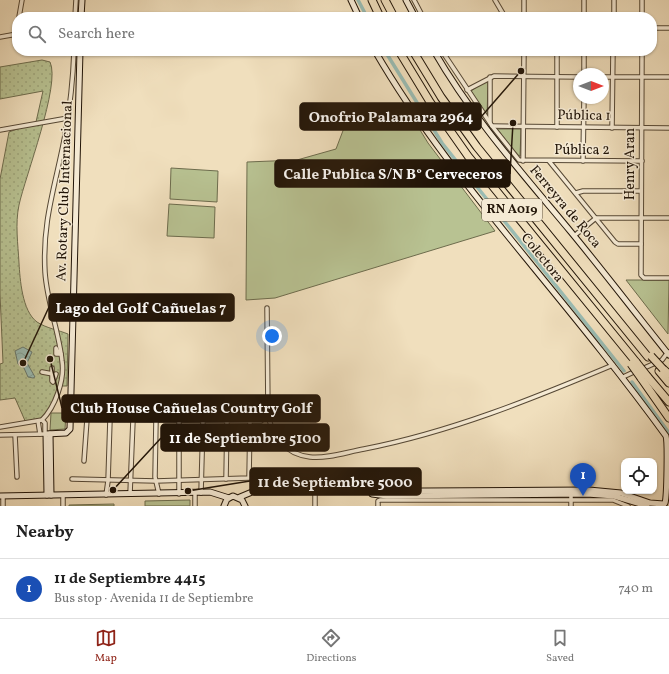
<!DOCTYPE html>
<html lang="en">
<head>
<meta charset="utf-8">
<style>
	body { margin:0; font-family:Vollkorn,serif; background:#f2f2f2; color:#222 }
	.controls { position:absolute; right:12px; bottom:12px; display:grid; overflow:hidden; border-radius:8px; box-shadow:0 1px 3px #0004 }
	.controls button { width:36px; height:36px; display:grid; place-items:center; padding:0; border:0; border-bottom:1px solid #e0e0e0; background:#fff; color:#222; font:20px sans-serif }
	.compass { position:absolute; left:573px; top:68px; width:36px; height:36px; border-radius:50%; background:#fff; box-shadow:0 1px 3px #0004; rotate:90deg }
	.you { position:absolute; left:272px; top:336px; width:14px; height:14px; margin:-10px; border:3px solid #fff; border-radius:50%; background:#1a73e8; box-shadow:0 0 0 6px #1a73e833 }
	.badge { display:grid; place-items:center; width:26px; height:26px; border-radius:50%; background:#8f2418; color:#fff; font-size:13px; font-weight:700 }
	.pin { position:absolute; translate:-50% -33px; filter:drop-shadow(0 1px 2px #0008) }
	.pin::after { content:''; position:absolute; top:21px; width:14px; height:12px; background:inherit; clip-path:polygon(0 0,100% 0,50% 100%) }
	.list { margin:0; padding:0; list-style:none }
	h2 { display:flex; justify-content:space-between; align-items:center; height:52px; margin:0; padding:0 16px; font-size:17px }
	h2 small { font-size:13px; font-weight:400; color:#767676 }
	.list li { display:grid; grid-template-columns:26px 1fr auto; gap:12px; align-items:center; box-sizing:border-box; height:60px; padding:0 16px; border-top:1px solid #e0e0e0 }
	.list b { display:block; font-size:15px; white-space:nowrap }
	.list p { margin:0; font-size:13px; white-space:nowrap; color:#767676 }
	.list em { font-size:13px; font-style:normal; color:#767676 }
	.icon { flex:none; width:22px; height:22px; fill:none; stroke:currentColor; stroke-width:2; stroke-linecap:round; stroke-linejoin:round }
	.map { position:relative; flex:none; width:669px; height:506px; overflow:hidden }
	.search { position:absolute; background:#fff; box-shadow:0 1px 3px #0004; left:12px; right:12px; top:12px; height:44px; display:flex; align-items:center; gap:10px; box-sizing:border-box; padding:0 14px; border-radius:16px; color:#767676; font-size:15px }
	.sheet { height:112px; background:#fff }
	nav { display:flex; justify-content:space-around; align-items:center; box-sizing:border-box; height:56px; border-top:1px solid #e0e0e0; background:#fff; font-size:11px; color:#767676 }
	nav a { display:grid; justify-items:center; gap:2px }
	nav .on { color:#8f2418 }
	.map>svg:first-child { display:block }
</style>
</head>
<body>
<div class="map">
<svg width="669" height="506" viewBox="0 0 669 506">
	<defs>
		<pattern id="grass-dots" width="8" height="8" patternUnits="userSpaceOnUse"><rect width="8" height="8" fill="#b8c292"/><path d="M2 2h.1M6 6h.1" fill="none" stroke="#9ea67c" stroke-width="1.8" stroke-linecap="round"/></pattern>
		<pattern id="water-waves" width="16" height="10" patternUnits="userSpaceOnUse"><rect width="16" height="10" fill="#9abcb3"/><path d="M0 5q4-4 8 0t8 0" fill="none" stroke="#84a198"/></pattern>
	</defs>
	<rect width="100%" height="100%" fill="#f0dfbd"/>
	<filter id="stains"><feTurbulence type="fractalNoise" baseFrequency=".005" numOctaves="4"/><feColorMatrix values="0 0 0 0 .2 0 0 0 0 .09 0 0 0 0 .02 0 0 0 .5 -.17"/></filter>
	<radialGradient id="worn" r=".72"><stop offset=".6" stop-color="#630" stop-opacity="0"/><stop offset="1" stop-color="#630" stop-opacity=".3"/></radialGradient>
	<path fill="url(#grass-dots)" stroke="#6d6c4d" d="M42 60 50 62C61 84 25 177 19 205 15 224 18 244 19 263 20 279 22 311 37 322 46 328 58 330 68 334L67 386H61L52 404 42 420 26 423 15 398 0 400V364L3 363 0 294V179L9 132 36 122 43 91 0 99V67Z"/>
	<g fill="#b8c292" stroke="#6d6c4d">
		<polygon points="485,81 488,82 487,117 471,91"/>
		<polygon points="406,107 428,143 495,231 275,298 246,300 247,162 297,160 336,149 344,128"/>
		<polygon points="497,129 521,129 520,156 518,155"/>
		<polygon points="171,168 218,171 217,202 170,199"/>
		<polygon points="169,204 215,207 214,238 167,236"/>
		<polygon points="626,280 669,280 668,334"/>
		<polygon points="51,413 66,413 65,429 50,430"/>
		<polygon points="190,500 190,506 145,506 145,501"/>
		<polygon points="114,504 114,506 69,506 69,505"/>
	</g>
	<polygon fill="url(#water-waves)" stroke="#6a796f" points="23,347 32,352 27,363 35,377 33,378 28,377 24,368 18,364 15,351"/>
	<g fill="none" stroke-linecap="round" stroke-linejoin="round">
		<g stroke="#9abcb3" stroke-width="3.5">
			<polyline points="358,0 367,17"/>
			<polyline points="385,51 442,143 624,371"/>
			<polyline points="632,382 669,433"/>
		</g>
		<defs>
			<g id="street">
				<polyline points="414,0 423,17"/>
				<polyline points="495,0 505,17"/>
				<polyline points="19,17 22,0"/>
				<polyline points="75,17 76,0"/>
				<polyline points="524,17 524,0"/>
				<polyline points="584,17 584,0"/>
				<polyline points="614,17 614,0"/>
				<polyline points="642,17 642,0"/>
				<polyline points="652,28 669,28"/>
				<polyline points="16,34 17,26"/>
				<polyline points="0,37 17,34"/>
				<polyline points="442,51 492,126 519,160 642,161"/>
				<polyline points="642,51 641,275 644,278 669,278"/>
				<polyline points="584,74 584,51"/>
				<polyline points="603,77 669,77"/>
				<polyline points="467,90 494,76 579,77"/>
				<polyline points="490,122 490,77"/>
				<polyline points="492,126 669,128"/>
				<polyline points="557,127 557,51"/>
				<polyline points="612,128 613,51"/>
				<polyline points="0,130 68,118"/>
				<polyline points="523,161 524,51"/>
				<polyline points="549,161 615,242 618,244 641,244"/>
				<polyline points="583,161 584,98"/>
				<polyline points="576,193 583,191 641,191"/>
				<polyline points="574,236 596,218 669,218"/>
				<path d="M267 308 268 413C271 436 285 454 310 457 327 459 347 452 364 449 451 432 532 399 613 365"/>
				<polyline points="59,354 56,348 56,354 61,354"/>
				<polyline points="52,368 52,381 53,382 56,374"/>
				<polyline points="642,369 662,360 668,352"/>
				<polyline points="42,372 53,374"/>
				<polyline points="623,377 636,371"/>
				<polyline points="70,419 261,421"/>
				<polyline points="42,420 45,423 45,434"/>
				<polyline points="156,420 155,477 159,494"/>
				<polyline points="38,421 40,434"/>
				<path d="M0 427 42 420C55 407 65 380 62 361 59 331 47 303 45 272 42 220 56 184 65 135 70 107 73 79 74 51"/>
				<polyline points="0,435 46,434"/>
				<polyline points="15,435 17,477"/>
				<polyline points="84,461 87,419"/>
				<polyline points="72,479 156,481 249,478 250,421"/>
				<polyline points="226,479 227,420"/>
				<polyline points="195,493 195,506"/>
				<polyline points="201,493 203,420"/>
				<polyline points="130,494 133,420"/>
				<polyline points="179,494 179,420"/>
				<polyline points="571,494 571,506"/>
				<polyline points="63,495 63,506"/>
				<polyline points="106,495 108,481 110,419"/>
				<polyline points="3,496 3,506"/>
				<polyline points="315,506 315,492"/>
				<polyline points="378,506 378,501 380,500 613,500 628,506"/>
			</g>
			<g id="secondary">
				<polyline points="351,0 359,17"/>
				<polyline points="406,0 415,17"/>
				<polyline points="81,17 82,0"/>
				<path d="M375 51C420 129 477 198 534 268 579 323 624 378 666 436 668 442 667 497 665 503"/>
				<path d="M434 51C472 117 522 173 571 232 604 272 636 314 669 355"/>
				<polyline points="50,434 51,495"/>
				<polyline points="372,494 387,496 587,494 614,496 647,506"/>
				<polyline points="47,495 46,434 66,433 70,429 80,51"/>
				<polyline points="0,496 210,492 229,498"/>
				<polyline points="240,497 252,492 589,490 621,493 650,503 664,504"/>
				<polyline points="224,506 227,499 233,496 242,500 245,506"/>
			</g>
			<g id="highway">
				<polyline points="372,0 380,17"/>
				<polyline points="385,0 394,17"/>
				<polyline points="399,51 430,102 468,156 636,362"/>
				<polyline points="413,51 441,97 477,147 648,357"/>
				<polyline points="663,369 669,374"/>
				<polyline points="659,371 669,383"/>
				<polyline points="647,376 669,402"/>
				<polyline points="641,378 669,418"/>
			</g>
		</defs>
		<use href="#street" stroke="#564835" stroke-width="5.5"/>
		<use href="#secondary" stroke="#221508" stroke-width="7"/>
		<use href="#highway" stroke="#221508" stroke-width="9"/>
		<use href="#street" stroke="#f5ead4" stroke-width="3.5"/>
		<use href="#secondary" stroke="#f5ead4" stroke-width="5"/>
		<use href="#highway" stroke="#f0dfbd" stroke-width="7"/>
		<defs>
			<g id="highway-bridge">
				<polyline points="651,356 663,369"/>
				<polyline points="636,362 647,376"/>
				<polyline points="631,364 641,378"/>
			</g>
		</defs>
		<use href="#highway-bridge" stroke="#221508" stroke-width="9" stroke-linecap="butt"/>
		<use href="#highway-bridge" stroke="#f0dfbd" stroke-width="7"/>
	</g>
	<g text-anchor="middle" dominant-baseline="central" stroke-width="3" stroke-linejoin="round" paint-order="stroke">
		<rect fill="#f5ead4" stroke="#615545" stroke-width="1" x="482" y="199" width="60" height="22" rx="3"/>
		<g font-size="13" font-weight="bold" fill="#221508">
			<text x="512" y="210">RN A019</text>
		</g>
		<g font-size="14" fill="#221508" stroke="#f5ead4">
			<text transform="translate(584 116) rotate(1)">Pública 1</text>
			<text x="582" y="150">Pública 2</text>
			<text transform="translate(630 164) rotate(-90)">Henry Aran</text>
			<text transform="translate(65 191) rotate(-88)">Av. Rotary Club Internacional</text>
			<text transform="translate(565 207) rotate(50)">Ferreyra de Roca</text>
			<text transform="translate(542 258) rotate(51)">Colectora</text>
		</g>
	</g>
	<path fill="none" stroke="#221508" stroke-width="1.5" d="M521 71L481 117M513 123L510 174M23 363L49 307M50 359L62 408M113 490L161 438M188 491L250 481"/>
	<g fill="#221508" stroke="#f5ead4" stroke-width="1.5">
		<circle cx="521" cy="71" r="4"/>
		<circle cx="513" cy="123" r="4"/>
		<circle cx="23" cy="363" r="4"/>
		<circle cx="50" cy="359" r="4"/>
		<circle cx="113" cy="490" r="4"/>
		<circle cx="188" cy="491" r="4"/>
	</g>
	<g fill="#221508" stroke="#221508" stroke-width="1.5">
		<rect x="300" y="103" width="181" height="27" rx="4"/>
		<rect x="275" y="160" width="235" height="27" rx="4"/>
		<rect x="49" y="294" width="185" height="27" rx="4"/>
		<rect x="62" y="395" width="258" height="27" rx="4"/>
		<rect x="161" y="424" width="168" height="27" rx="4"/>
		<rect x="250" y="468" width="171" height="27" rx="4"/>
	</g>
	<g font-size="15" text-anchor="middle" font-weight="bold" fill="#fff">
		<text x="391" y="122">Onofrio Palamara 2964</text>
		<text x="393" y="179">Calle Publica S/N B° Cerveceros</text>
		<text x="141" y="313">Lago del Golf Cañuelas 7</text>
		<text x="191" y="413">Club House Cañuelas Country Golf</text>
		<text x="245" y="443">11 de Septiembre 5100</text>
		<text x="335" y="487">11 de Septiembre 5000</text>
	</g>
	<rect width="100%" height="100%" filter="url(#stains)"/>
	<rect width="100%" height="100%" fill="url(#worn)"/>
</svg>
<div class="controls">
<button><svg class="icon" aria-label="locate" viewBox="0 0 24 24"><circle cx="12" cy="12" r="6"/><path d="M12 2v4M12 18v4M2 12h4M18 12h4"/></svg></button>
</div>
<svg class="compass" viewBox="-18 -18 36 36"><path d="M0-13l5 13h-10z" fill="#e53935"/><path d="M0 13l5-13h-10z" fill="#767676"/></svg>
<div class="you"></div>
<div class="pin badge" style="left:583px;top:496px;background:#1a4fb4">1</div>
<div class="search"><svg class="icon" aria-label="search" viewBox="0 0 24 24"><circle cx="10" cy="10" r="6"/><path d="M15 15l6 6"/></svg>Search here</div>
</div>
<section class="sheet">
<h2>Nearby<small></small></h2>
<ul class="list">
<li><span class="badge" style="background:#1a4fb4">1</span><div><b>11 de Septiembre 4415</b><p>Bus stop · Avenida 11 de Septiembre</p></div><em>740 m</em></li>
</ul>
</section>
<nav>
<a class="on"><svg class="icon" aria-label="map" viewBox="0 0 24 24"><path d="M3 6l6-2 6 2 6-2v14l-6 2-6-2-6 2zM9 4v14M15 6v14"/></svg>Map</a>
<a><svg class="icon" aria-label="directions" viewBox="0 0 24 24"><path d="M12 3l9 9-9 9-9-9zM9 14v-3h6M13 9l2 2-2 2"/></svg>Directions</a>
<a><svg class="icon" aria-label="saved" viewBox="0 0 24 24"><path d="M7 4h10v16l-5-4-5 4z"/></svg>Saved</a>
</nav>
</body>
</html>
